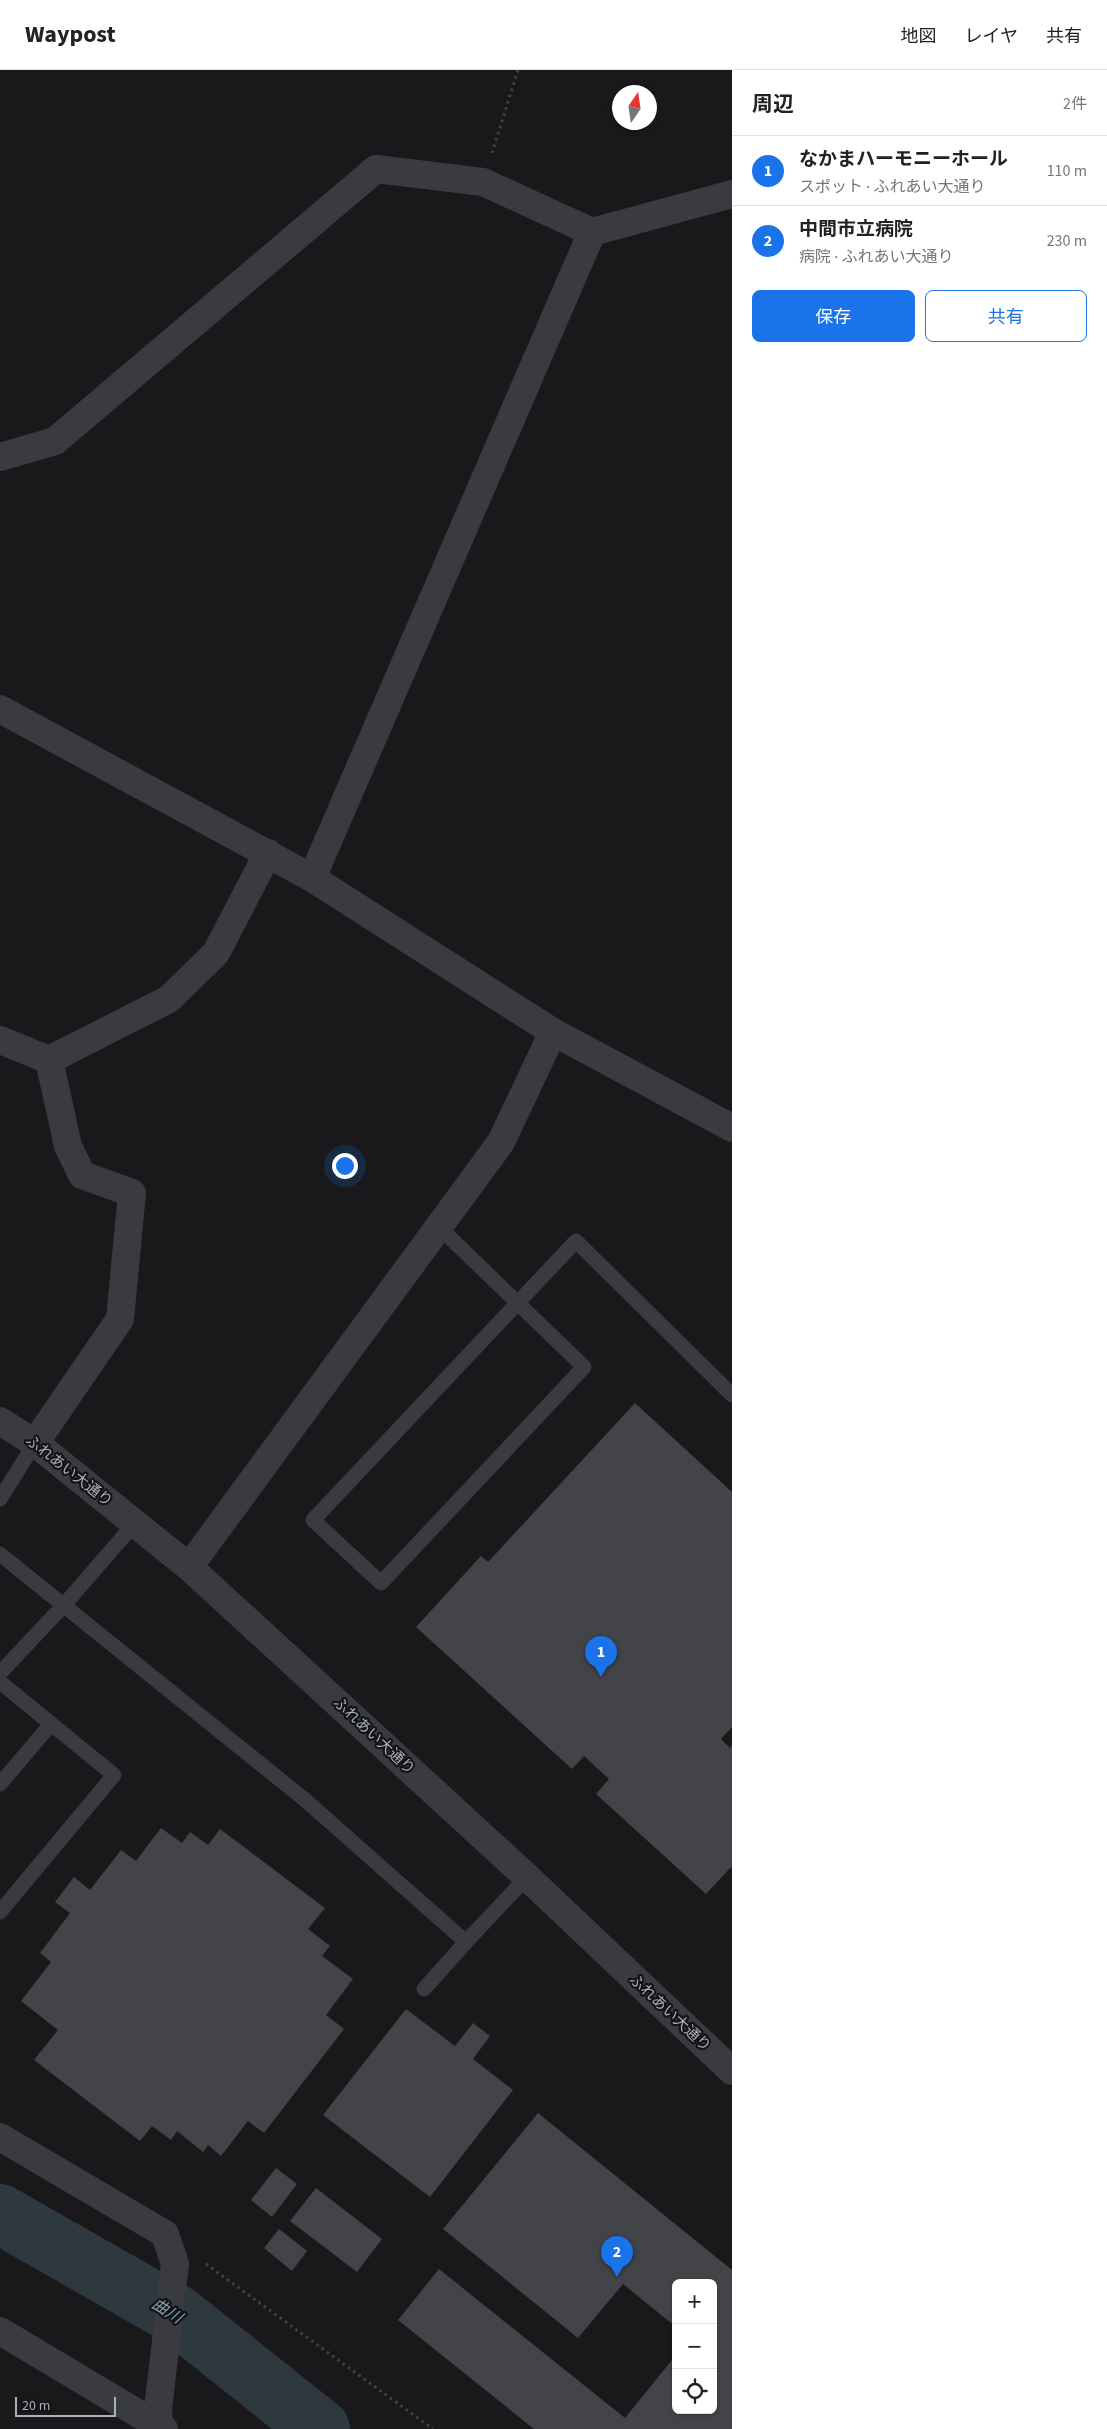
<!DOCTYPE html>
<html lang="ja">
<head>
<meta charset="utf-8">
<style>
	body { margin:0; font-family:"Source Sans 3","Noto Sans JP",sans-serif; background:#f6f6f6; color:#222 }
	.controls { position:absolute; right:15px; bottom:15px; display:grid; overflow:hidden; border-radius:8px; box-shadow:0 1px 4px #0004 }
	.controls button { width:45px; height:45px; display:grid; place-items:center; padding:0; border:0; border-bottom:1px solid #e0e0e0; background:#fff; color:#222; font:25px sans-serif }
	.compass { position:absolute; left:612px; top:15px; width:45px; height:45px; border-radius:50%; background:#fff; box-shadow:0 1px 4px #0004; rotate:13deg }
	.scale { position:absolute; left:15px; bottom:12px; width:101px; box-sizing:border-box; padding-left:5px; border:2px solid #abb1bb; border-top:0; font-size:14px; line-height:18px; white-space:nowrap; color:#abb1bb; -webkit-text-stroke:4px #141416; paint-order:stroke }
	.you { position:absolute; left:344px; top:1095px; width:18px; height:18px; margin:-12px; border:4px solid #fff; border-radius:50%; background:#1a73e8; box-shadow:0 0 0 8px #1a73e833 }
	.badge { display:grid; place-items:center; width:32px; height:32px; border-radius:50%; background:#1a73e8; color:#fff; font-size:16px; font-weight:700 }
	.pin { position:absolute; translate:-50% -41px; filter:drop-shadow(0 1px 2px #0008) }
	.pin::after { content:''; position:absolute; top:26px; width:18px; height:15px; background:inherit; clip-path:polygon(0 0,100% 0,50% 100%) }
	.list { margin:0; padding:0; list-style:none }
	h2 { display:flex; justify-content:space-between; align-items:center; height:65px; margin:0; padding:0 20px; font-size:21px }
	h2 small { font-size:16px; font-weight:400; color:#767676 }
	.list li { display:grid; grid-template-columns:32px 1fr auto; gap:15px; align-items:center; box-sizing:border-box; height:70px; padding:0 20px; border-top:1px solid #e0e0e0 }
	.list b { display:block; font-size:19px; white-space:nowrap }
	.list p { margin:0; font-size:16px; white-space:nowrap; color:#767676 }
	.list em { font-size:16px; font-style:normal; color:#767676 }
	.actions { display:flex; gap:10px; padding:15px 20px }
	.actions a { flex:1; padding:11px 0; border:1px solid #1a73e8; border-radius:8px; text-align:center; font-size:18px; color:#1a73e8 }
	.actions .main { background:#1a73e8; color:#fff }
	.icon { flex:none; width:28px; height:28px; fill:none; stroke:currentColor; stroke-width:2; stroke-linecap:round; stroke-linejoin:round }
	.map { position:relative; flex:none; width:732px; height:2359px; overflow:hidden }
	header { display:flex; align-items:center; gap:30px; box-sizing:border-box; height:70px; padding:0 25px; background:#fff; border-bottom:1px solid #e0e0e0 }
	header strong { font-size:24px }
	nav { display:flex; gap:28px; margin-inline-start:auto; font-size:18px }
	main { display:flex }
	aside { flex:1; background:#fff }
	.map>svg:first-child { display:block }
</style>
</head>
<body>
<header>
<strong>Waypost</strong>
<nav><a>地図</a><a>レイヤ</a><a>共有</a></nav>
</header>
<main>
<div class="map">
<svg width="732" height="2359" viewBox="0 0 732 2359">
	<rect width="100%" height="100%" fill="#19191b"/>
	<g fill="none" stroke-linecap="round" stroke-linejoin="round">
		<polyline stroke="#2e393f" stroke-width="60" points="0,2144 177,2245 320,2359"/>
	</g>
	<g fill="#434448">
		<polygon points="635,1333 732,1422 732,1657 721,1669 730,1678 732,1675 732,1799 731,1797 706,1824 596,1724 609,1709 584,1686 572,1699 416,1557 481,1486 488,1492"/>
		<polygon points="161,1758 182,1773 190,1762 208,1775 220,1759 325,1838 308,1859 330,1876 322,1886 353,1909 326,1945 344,1959 264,2063 248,2051 221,2086 208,2075 203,2082 177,2061 171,2070 152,2056 140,2071 34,1990 58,1960 21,1931 51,1892 40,1883 70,1843 55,1832 74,1807 90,1820 121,1780 136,1791"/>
		<polygon points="406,1939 455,1976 473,1953 490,1966 473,1989 513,2020 430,2127 323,2045"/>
		<polygon points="538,2043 732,2200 732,2359 534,2359 398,2250 439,2199 625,2348 676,2285 676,2340 713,2340 713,2213 676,2213 676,2257 623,2214 578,2268 443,2159"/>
		<polygon points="276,2098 297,2114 272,2147 251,2130"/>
		<polygon points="316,2118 382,2169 357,2202 290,2151"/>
		<polygon points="279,2159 307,2181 292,2201 264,2178"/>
	</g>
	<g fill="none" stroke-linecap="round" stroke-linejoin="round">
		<g stroke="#404247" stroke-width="3" stroke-dasharray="2.5 4" stroke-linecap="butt">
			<polyline points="492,83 518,0"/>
			<polyline points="206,2194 433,2359"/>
		</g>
		<g stroke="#3a3b40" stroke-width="15">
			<polyline points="439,1157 584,1297 381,1513 313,1450 576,1171 732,1325"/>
			<polyline points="0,1429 35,1373"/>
			<polyline points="0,1484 304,1729 466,1872 527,1807"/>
			<polyline points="0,1603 64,1535 135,1453"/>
			<polyline points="0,1612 114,1705 0,1842"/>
			<polyline points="0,1714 51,1654"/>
			<polyline points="424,1919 466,1872"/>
		</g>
		<g stroke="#3a3b40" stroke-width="28">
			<polyline points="0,387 55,371 376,99 483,112 592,162 732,124"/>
			<polyline points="0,639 312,808 553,962"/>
			<polyline points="312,808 592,162"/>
			<polyline points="0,970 49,990"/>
			<polyline points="35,1373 120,1249 132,1123 82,1105 68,1076 49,990 169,929 216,883 268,783"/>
			<polyline points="0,2067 165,2164 175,2194 158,2339 159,2359"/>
			<polyline points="0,2261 164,2359"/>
		</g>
		<g stroke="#3a3b40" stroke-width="28">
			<polyline points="0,1351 35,1373 189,1497 527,1807 732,2001"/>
			<polyline points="189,1497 501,1072 553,962 732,1058"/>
		</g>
	</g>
	<g text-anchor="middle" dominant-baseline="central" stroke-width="4.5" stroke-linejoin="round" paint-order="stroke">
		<g font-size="15" fill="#abb1bb" stroke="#141416">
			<text transform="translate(69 1401) rotate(38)">ふれあい大通り</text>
			<text transform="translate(374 1666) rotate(43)">ふれあい大通り</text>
			<text transform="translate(670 1943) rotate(43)">ふれあい大通り</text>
		</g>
		<g font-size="16" font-style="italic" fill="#82a2b5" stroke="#141416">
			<text transform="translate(167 2241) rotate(32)">曲川</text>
		</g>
	</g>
</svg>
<div class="controls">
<button>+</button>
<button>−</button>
<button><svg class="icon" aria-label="locate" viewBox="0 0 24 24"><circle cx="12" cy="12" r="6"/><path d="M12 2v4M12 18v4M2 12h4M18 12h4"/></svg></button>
</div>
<svg class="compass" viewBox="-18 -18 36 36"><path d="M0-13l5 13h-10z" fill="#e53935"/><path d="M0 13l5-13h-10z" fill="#767676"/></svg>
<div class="scale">20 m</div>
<div class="you"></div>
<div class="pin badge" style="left:601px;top:1607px">1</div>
<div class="pin badge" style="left:617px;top:2207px">2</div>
</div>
<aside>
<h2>周辺<small>2件</small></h2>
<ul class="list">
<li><span class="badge">1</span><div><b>なかまハーモニーホール</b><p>スポット · ふれあい大通り</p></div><em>110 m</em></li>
<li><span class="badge">2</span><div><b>中間市立病院</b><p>病院 · ふれあい大通り</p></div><em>230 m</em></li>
</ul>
<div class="actions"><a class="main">保存</a><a>共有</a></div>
</aside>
</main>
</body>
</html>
